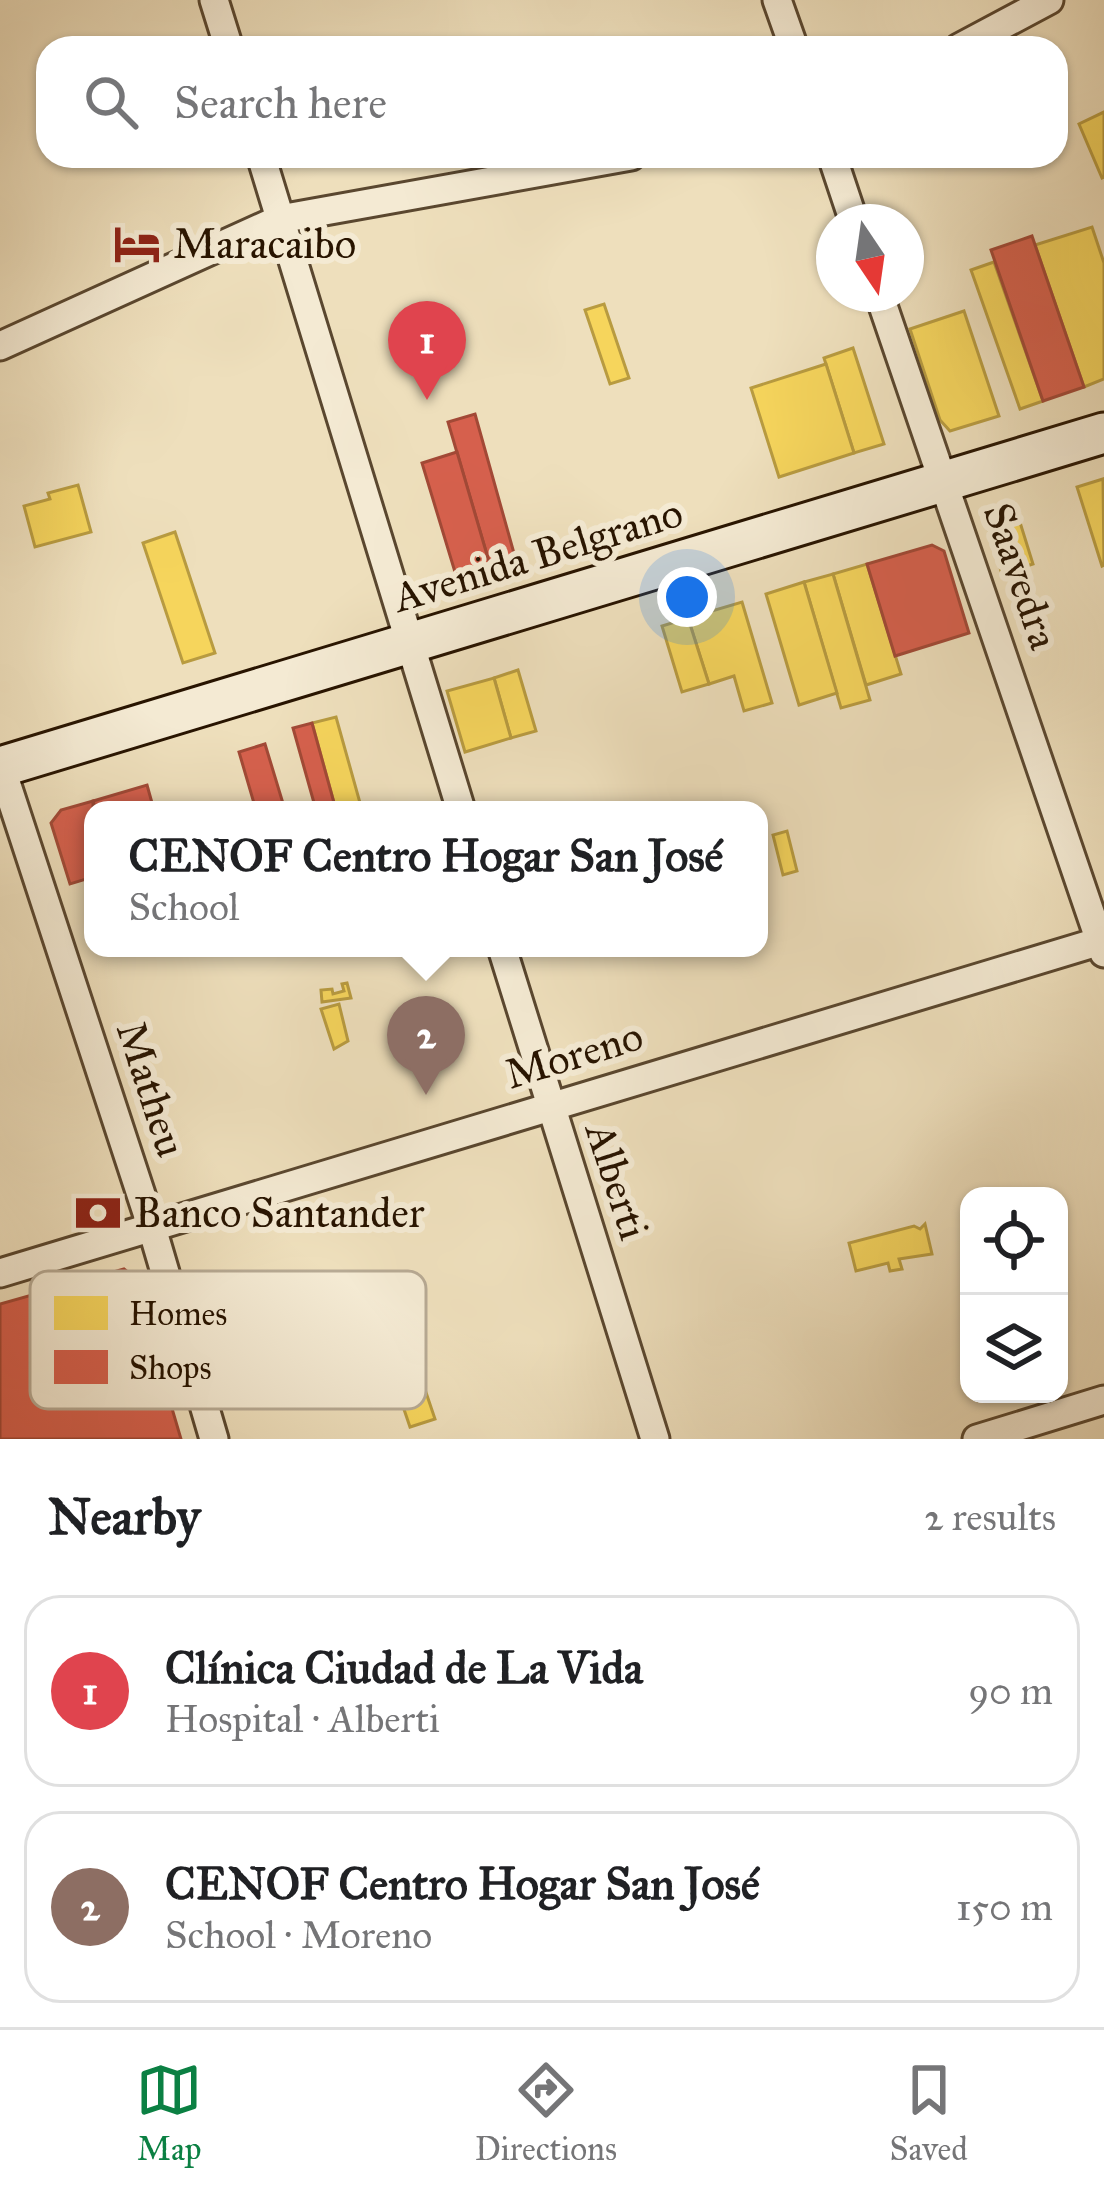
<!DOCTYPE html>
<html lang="en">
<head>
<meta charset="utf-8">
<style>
	body { margin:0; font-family:"IM FELL Great Primer",serif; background:#f2f2f2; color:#202124 }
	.controls { position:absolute; right:36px; bottom:36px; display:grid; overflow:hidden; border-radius:24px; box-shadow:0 3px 9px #0004 }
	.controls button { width:108px; height:108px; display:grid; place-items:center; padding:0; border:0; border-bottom:3px solid #e0e0e0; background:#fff; color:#202124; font:60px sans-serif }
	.compass { position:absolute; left:816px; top:204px; width:108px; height:108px; border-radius:50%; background:#fff; box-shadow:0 3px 9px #0004; rotate:167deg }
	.you { position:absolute; left:687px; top:597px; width:42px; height:42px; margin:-30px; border:9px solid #fff; border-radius:50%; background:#1a73e8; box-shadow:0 0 0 18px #1a73e833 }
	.badge { display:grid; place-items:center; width:78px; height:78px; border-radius:50%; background:#0b8043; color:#fff; font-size:39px; font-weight:700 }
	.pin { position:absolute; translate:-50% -99px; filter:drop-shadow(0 3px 6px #0008) }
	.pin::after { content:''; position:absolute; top:63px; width:42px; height:36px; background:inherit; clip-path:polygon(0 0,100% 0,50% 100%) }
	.popup { position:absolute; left:84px; top:801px; width:684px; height:156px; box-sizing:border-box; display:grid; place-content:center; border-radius:24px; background:#fff; filter:drop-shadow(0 3px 9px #0005); font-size:39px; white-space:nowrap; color:#757577 }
	.popup b { font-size:45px; color:#202124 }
	.popup::after { content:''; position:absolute; left:50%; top:100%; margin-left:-24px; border:24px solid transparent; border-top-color:#fff }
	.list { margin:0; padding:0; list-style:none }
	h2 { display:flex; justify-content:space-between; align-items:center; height:156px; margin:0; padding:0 48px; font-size:51px }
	h2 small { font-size:39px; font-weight:400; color:#757577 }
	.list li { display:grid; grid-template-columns:78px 1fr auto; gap:36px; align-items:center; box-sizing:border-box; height:192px; margin:0 24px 24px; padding:0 24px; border:3px solid #e0e0e0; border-radius:36px }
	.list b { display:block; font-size:45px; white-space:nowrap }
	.list p { margin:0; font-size:39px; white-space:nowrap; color:#757577 }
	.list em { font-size:39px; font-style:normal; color:#757577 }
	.icon { flex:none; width:66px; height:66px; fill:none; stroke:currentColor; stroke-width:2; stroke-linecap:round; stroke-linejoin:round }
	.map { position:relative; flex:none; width:1104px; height:1439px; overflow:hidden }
	.search { position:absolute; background:#fff; box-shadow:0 3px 9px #0004; left:36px; right:36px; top:36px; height:132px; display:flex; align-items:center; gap:30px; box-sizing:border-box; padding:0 42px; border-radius:36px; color:#757577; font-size:45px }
	.sheet { height:588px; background:#fff }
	nav { display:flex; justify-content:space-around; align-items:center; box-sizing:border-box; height:168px; border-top:3px solid #e0e0e0; background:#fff; font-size:33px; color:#757577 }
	nav a { display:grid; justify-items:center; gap:6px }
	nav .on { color:#0b8043 }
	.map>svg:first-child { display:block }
</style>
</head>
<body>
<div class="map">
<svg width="1104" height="1439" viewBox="0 0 1104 1439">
	<rect width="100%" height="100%" fill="#eedfbc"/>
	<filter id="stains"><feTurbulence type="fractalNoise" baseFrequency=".00167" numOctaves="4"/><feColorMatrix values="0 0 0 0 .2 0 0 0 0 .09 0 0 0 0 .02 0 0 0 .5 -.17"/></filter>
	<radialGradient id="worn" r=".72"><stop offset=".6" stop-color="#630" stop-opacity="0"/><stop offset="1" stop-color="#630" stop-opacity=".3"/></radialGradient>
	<g fill="#f6d55c" stroke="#b89b40" stroke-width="3">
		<polygon points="1104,112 1104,177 1102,178 1079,124"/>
		<polygon points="1092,227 1104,263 1104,379 1084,387 1035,245"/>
		<polygon points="994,262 1043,401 1020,409 971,270"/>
		<polygon points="604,304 629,378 610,384 585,310"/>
		<polygon points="964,311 999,416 950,431 940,420 910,329"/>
		<polygon points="853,348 884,444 854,453 824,358"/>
		<polygon points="826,364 854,453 779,477 751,388"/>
		<polygon points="1103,479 1104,565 1102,566 1077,487"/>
		<polygon points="78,485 91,532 35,547 24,506 50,499 48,493"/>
		<polygon points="1014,503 1033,564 1002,574 986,523 993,510"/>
		<polygon points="175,532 215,653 183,663 143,543"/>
		<polygon points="867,564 901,674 866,685 833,574"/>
		<polygon points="833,574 870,700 841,708 804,582"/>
		<polygon points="804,582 837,693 799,705 766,594"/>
		<polygon points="742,602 772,703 744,711 734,676 709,684 688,618"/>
		<polygon points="688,618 709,684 682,692 662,626"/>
		<polygon points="518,670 536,731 511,738 494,678"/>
		<polygon points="494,678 511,738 465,752 447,691"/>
		<polygon points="336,717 362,810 336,810 312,723"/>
		<polygon points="787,831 797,871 783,875 773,835"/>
		<polygon points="347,983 351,998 322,1002 321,990 332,989 333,994 344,991 342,984"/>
		<polygon points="339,1004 348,1041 334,1049 321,1009"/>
		<polygon points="925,1224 932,1254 899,1259 902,1269 890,1271 888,1263 856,1271 849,1243 914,1226 920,1229"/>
		<polygon points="413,1354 435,1419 410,1427 388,1362"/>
	</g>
	<g fill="#d6604d" stroke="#a24936" stroke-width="3">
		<polygon points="1032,236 1084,387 1043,401 991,250"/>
		<polygon points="475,414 517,564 492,572 448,422"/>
		<polygon points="457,452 492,572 458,582 422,463"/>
		<polygon points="932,545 944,551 969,633 895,656 867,564"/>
		<polygon points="312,723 336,810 316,810 293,728"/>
		<polygon points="265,744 285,810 256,810 239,752"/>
		<polygon points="147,785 154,810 96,810 93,801"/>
		<polygon points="93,801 93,877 70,884 51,823 61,810"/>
		<polygon points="124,1269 133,1276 181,1439 0,1439 0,1304"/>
	</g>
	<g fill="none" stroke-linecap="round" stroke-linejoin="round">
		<defs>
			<g id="minor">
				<polyline points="214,0 229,48"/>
				<polyline points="777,0 794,48"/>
				<polyline points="959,48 1049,0"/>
				<polyline points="261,156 461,810"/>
				<polyline points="832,156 854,222"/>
				<polyline points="879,294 1104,953"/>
				<polyline points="0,346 280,219 631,156"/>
				<polyline points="1,767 152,1228 214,1439"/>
				<polyline points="502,948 655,1439"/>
				<polyline points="0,1273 1104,940"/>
				<polyline points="977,1439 1104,1400"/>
			</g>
			<polyline id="secondary" points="0,767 1104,433"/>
		</defs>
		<use href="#minor" stroke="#5a472f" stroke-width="33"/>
		<use href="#secondary" stroke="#281400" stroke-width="45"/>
		<use href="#minor" stroke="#f4ead3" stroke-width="27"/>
		<use href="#secondary" stroke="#f4ead3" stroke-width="39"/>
	</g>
	<defs>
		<symbol id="hotel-bare" viewBox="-9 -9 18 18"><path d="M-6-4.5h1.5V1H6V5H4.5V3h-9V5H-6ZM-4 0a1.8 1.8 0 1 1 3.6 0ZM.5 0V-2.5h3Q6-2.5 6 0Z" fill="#8f2418" stroke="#f4ead3" stroke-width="2.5" paint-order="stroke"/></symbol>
		<symbol id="bank-bare" viewBox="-9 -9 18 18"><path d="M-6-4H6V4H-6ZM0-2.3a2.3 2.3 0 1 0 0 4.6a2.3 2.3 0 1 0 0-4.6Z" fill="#8f2418" stroke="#f4ead3" stroke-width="2.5" paint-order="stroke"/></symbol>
	</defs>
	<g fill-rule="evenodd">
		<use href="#hotel-bare" x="104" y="211" width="66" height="66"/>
		<use href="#bank-bare" x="65" y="1180" width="66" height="66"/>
	</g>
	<g text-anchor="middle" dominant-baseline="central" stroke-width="12" stroke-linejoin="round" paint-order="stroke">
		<g font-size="42" fill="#281400" stroke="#f4ead3" text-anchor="start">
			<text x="173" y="244">Maracaibo</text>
			<text x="134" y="1213">Banco Santander</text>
		</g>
		<g font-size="42" fill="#281400" stroke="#f4ead3">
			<text transform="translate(538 555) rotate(-17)">Avenida Belgrano</text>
			<text transform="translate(1021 576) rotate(71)">Saavedra</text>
			<text transform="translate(574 1055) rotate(-17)">Moreno</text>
			<text transform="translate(151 1089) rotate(72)">Matheu</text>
			<text transform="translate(617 1181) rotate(72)">Alberti</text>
		</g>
	</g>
	<rect x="30" y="1271" width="396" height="138" rx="18" fill="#f4ead3" stroke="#b7aa94" stroke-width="3"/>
	<rect x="54" y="1296" width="54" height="34" fill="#f6d55c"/>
	<rect x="54" y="1350" width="54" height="34" fill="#d6604d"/>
	<g font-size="33" fill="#281400">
		<text x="129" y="1325">Homes</text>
		<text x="129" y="1379">Shops</text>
	</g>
	<rect width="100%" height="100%" filter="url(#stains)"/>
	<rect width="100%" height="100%" fill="url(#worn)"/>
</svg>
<div class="controls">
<button><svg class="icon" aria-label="locate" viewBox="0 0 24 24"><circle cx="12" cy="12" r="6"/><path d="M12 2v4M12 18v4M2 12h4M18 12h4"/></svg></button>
<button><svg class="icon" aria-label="layers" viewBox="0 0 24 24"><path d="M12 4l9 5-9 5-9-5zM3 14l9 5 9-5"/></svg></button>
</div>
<svg class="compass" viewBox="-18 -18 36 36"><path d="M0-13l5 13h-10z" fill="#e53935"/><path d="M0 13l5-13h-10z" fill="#757577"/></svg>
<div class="you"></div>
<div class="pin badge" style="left:427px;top:400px;background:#e0444e">1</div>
<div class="pin badge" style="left:426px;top:1095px;background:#8d6e63">2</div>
<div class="popup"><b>CENOF Centro Hogar San José</b>School</div>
<div class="search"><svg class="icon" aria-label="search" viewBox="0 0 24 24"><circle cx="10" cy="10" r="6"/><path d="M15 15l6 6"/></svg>Search here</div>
</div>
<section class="sheet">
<h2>Nearby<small>2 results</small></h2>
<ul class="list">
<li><span class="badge" style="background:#e0444e">1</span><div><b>Clínica Ciudad de La Vida</b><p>Hospital · Alberti</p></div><em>90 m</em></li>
<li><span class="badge" style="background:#8d6e63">2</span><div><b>CENOF Centro Hogar San José</b><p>School · Moreno</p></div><em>150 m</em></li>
</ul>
</section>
<nav>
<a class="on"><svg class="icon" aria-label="map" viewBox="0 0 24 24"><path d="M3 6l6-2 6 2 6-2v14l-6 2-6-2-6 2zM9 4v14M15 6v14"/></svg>Map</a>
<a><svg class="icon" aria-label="directions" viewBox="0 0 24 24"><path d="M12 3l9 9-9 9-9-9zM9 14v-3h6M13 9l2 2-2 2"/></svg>Directions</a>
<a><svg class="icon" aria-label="saved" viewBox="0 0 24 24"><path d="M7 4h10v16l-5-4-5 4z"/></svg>Saved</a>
</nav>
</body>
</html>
